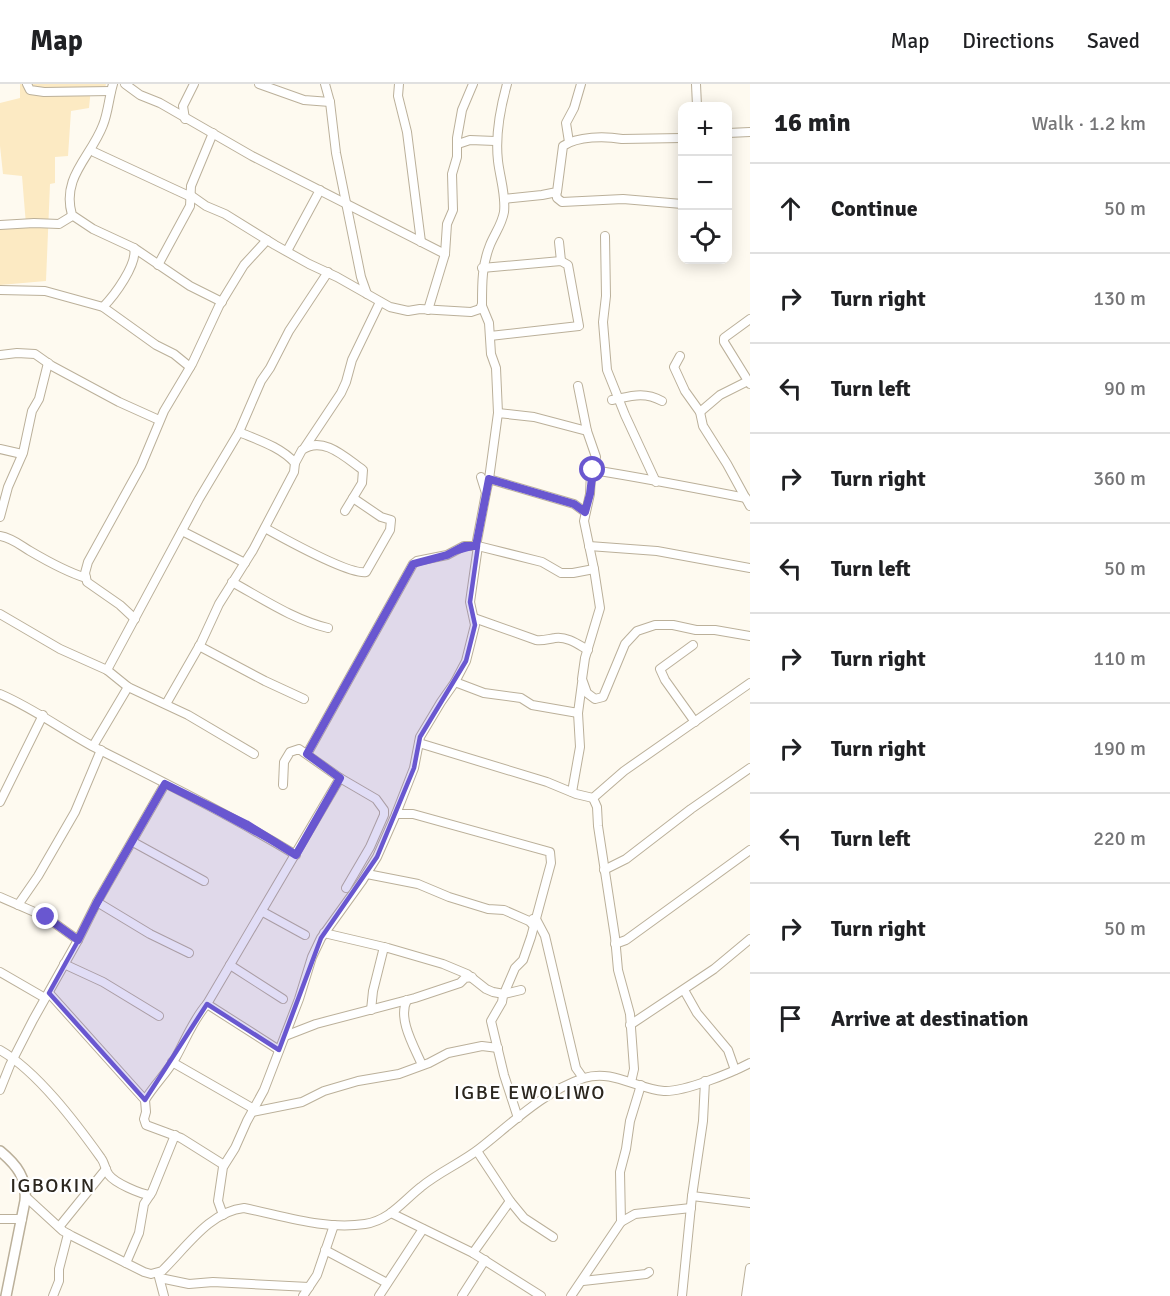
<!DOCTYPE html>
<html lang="en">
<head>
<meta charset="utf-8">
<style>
	body { margin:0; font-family:Signika,sans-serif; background:#f2f2f2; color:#202124 }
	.controls { position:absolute; right:18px; top:18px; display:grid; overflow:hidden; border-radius:12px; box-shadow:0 3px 15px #0003 }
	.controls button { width:54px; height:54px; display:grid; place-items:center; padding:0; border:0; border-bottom:2px solid #e0e0e0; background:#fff; color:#202124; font:30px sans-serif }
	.stop { position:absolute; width:18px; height:18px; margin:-14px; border:4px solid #6957d0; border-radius:50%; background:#fff }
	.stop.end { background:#6957d0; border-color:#fff; box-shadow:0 2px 6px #0008 }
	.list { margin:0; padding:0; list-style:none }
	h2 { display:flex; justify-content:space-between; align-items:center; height:78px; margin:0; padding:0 24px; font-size:26px }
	h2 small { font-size:20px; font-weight:400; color:#757577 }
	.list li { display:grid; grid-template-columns:39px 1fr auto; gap:18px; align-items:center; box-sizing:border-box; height:90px; padding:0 24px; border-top:2px solid #e0e0e0 }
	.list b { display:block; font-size:22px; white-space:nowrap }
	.list em { font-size:20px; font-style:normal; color:#757577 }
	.icon { flex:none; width:33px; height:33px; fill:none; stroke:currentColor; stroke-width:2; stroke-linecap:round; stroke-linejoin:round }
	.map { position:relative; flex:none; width:750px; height:1212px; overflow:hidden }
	header { display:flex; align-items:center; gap:36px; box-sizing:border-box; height:84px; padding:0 30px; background:#fff; border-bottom:2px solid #e0e0e0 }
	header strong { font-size:28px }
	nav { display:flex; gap:33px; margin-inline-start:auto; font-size:21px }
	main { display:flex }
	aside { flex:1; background:#fff }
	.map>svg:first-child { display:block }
</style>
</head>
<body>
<header>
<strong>Map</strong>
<nav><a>Map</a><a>Directions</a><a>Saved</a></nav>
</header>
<main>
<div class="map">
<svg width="750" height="1212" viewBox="0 0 750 1212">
	<rect width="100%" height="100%" fill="#fefaf0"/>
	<polygon fill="#fceac3" points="20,0 106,0 105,4 91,4 89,24 71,27 68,72 55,73 55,99 50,100 46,197 0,201 0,143 26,141 22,92 3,90 0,62 0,19 20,14"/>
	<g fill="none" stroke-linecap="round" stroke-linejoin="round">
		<defs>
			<g id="minor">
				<polyline points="27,0 30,6 44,8 111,7"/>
				<path d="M113 0C109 13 108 29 103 41 91 73 61 93 72 131L93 145 134 164 190 202 222 218"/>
				<polyline points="125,0 140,11 160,19 252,72 445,170"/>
				<polyline points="259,0 304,16 330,18"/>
				<polyline points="325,0 330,18 336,69 361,193 367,210"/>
				<polyline points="399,0 398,12 407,48 421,158"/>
				<polyline points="696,0 697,22"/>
				<polyline points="185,35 183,22 194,0"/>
				<polyline points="728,49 750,48"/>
				<polyline points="569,58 566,39 574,24 581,0"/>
				<polyline points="458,60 470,56 495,57"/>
				<polyline points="94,68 189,112"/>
				<polyline points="556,109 557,114 562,118 623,115 682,120"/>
				<path d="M189 110 206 122 225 130 275 161 309 180 337 193 390 223 408 227 420 225 471 228 480 225 482 220C482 198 482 181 490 161 495 149 502 140 504 128 506 111 500 94 498 77 495 51 500 25 507 0"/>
				<path d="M504 115 542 111 557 108 563 62C578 52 605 52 622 55L682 54"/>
				<polyline points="0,141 34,139 59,140 72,132"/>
				<polyline points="605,152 606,212 603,238 607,286 625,331 656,398"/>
				<polyline points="559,158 561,177"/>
				<polyline points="287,167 320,106"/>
				<polyline points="158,181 190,122 191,102 213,49"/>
				<polyline points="482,184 561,177 568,181 579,242 490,252"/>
				<polyline points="0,206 45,207 103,223 156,261 174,270 190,283"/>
				<polyline points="482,222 489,239 491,270 496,284 498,329"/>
				<path d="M103 223C114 212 138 180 134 164"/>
				<polyline points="428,226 445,170 447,140 453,126 452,90 457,73 457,54 462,26 473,0"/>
				<polyline points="750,235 724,254 724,258 750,300"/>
				<polyline points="0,271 17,269 35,270 52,282 119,318 159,336"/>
				<polyline points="680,272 674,283 685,307 700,328 703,342 727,380 750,422"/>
				<polyline points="578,302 587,347 596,373 591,389 590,410 584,437 594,485 600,524 585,574 582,595 587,609 595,615 603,613 625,560 637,547 655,541 673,541 696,546 715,546 750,552"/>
				<path d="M612 316C631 312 644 307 662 317"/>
				<polyline points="700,328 720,311 748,297"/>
				<polyline points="305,363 341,309 346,298 352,276 380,218"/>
				<polyline points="0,365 22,370"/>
				<path d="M295 379 302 366C323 351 346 374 363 386L362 399 345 427"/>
				<path d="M593 386C644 394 695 404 746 414"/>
				<polyline points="489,395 498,329 534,333 587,347"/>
				<polyline points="486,409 489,395 574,420 585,428"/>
				<polyline points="0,433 8,403 23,369 32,327 39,315 48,279"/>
				<path d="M265 444C283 454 349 491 366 488L390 446 391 436 381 433 353 414"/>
				<polyline points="182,447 245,479"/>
				<path d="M0 452C12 454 20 461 30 467 47 477 67 488 86 494"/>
				<polyline points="476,462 486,409 481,393"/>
				<polyline points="589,462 657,467 750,484"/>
				<path d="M232 498C263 515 294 536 328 544"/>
				<polyline points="0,530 60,565 107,586 128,603 188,631 254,670"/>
				<path d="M474 534 536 556C543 557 548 555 555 554 567 552 579 561 588 566"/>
				<polyline points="135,535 120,521 87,498 85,489 88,478 141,382 164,327 192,280 219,222 244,181 267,156"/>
				<polyline points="693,561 660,585 665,596 695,638"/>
				<polyline points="199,562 265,597 304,615"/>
				<polyline points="107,586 199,415 239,348 261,297 270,284 289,247 328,188"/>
				<polyline points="455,598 484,609 521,614 532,621 578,629 582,599"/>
				<path d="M0 610C33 624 61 645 92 662 161 697 230 731 296 771"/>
				<path d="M166 620 201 559 219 520 253 466 294 388 295 379C281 363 258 356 239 348"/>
				<polyline points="419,659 547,698 576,710 593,714"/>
				<polyline points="93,662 128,603"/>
				<polyline points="307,670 413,480 417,477 447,471 464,462 478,462 542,478 561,489 573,489 594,485"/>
				<polyline points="283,701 284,678 290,668 299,665 340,694 376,715 384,726 384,731 370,763 346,804"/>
				<polyline points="572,708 580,663 578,629"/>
				<polyline points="0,718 43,631"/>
				<polyline points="396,730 413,730 550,768 551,779 531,853 523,876 515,884 503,912 502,918 491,937 504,991 518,1034"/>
				<polyline points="133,758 204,797"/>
				<polyline points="604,786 626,775 691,725 750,684"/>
				<polyline points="367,790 418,800 449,813 488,825 504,826 529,837 533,841"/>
				<polyline points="0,813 46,833 78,856"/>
				<polyline points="97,818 150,850 189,869"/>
				<polyline points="18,821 38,792 75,728 101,666"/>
				<polyline points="263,828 305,851"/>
				<polyline points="533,835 536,835 545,852 576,984 583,994"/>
				<polyline points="324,849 388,864 443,880 467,890 486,905 493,908 504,910 521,906"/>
				<polyline points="615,860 626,856 750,766"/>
				<polyline points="64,880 103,898 159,932"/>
				<polyline points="230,881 283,915"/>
				<polyline points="0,888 45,914"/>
				<polyline points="684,906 697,929 728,966 735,986"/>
				<polyline points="49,909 145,1016"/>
				<path d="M407 916C397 935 415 964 422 981"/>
				<polyline points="207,920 279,966"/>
				<polyline points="371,926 373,907 384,863"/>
				<polyline points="630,941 714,885 750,855"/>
				<polyline points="285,952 316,940 415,914 460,899 465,894 472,893"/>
				<path d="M0 966C37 987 76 1039 101 1074 105 1079 105 1086 109 1091 115 1099 140 1110 150 1111L152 1108 175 1051"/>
				<polyline points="172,978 254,1025"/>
				<polyline points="631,998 634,985 630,930 618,886 615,853 598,742 597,723 593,714 624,687 750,599"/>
				<polyline points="0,1006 10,981 33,936 78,856 97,818 165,700"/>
				<polyline points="252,1028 302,1018 324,1007 358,997 399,990 429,979 448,969 482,962 498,964"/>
				<polyline points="477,1067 510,1117 524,1134 553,1153"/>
				<path d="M224 1081 181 1054 146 1041 144 1035 146 1028 145 1016C154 1001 167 989 176 973 186 955 193 936 207 920L340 694"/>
				<polyline points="692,1112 750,1119"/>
				<path d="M26 1113 63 1147 72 1152 144 1188 151 1190 162 1187C185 1165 210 1127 244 1124 284 1132 324 1146 365 1140 390 1136 403 1117 421 1103 439 1088 461 1079 479 1065 511 1040 544 1007 584 994 613 985 636 1005 664 1007 684 1008 731 989 750 979"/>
				<polyline points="391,1129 473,1169 541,1212"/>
				<polyline points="223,1131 218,1117 223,1083 235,1064 247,1037 264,1006 299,915 312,873 321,854 362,797 377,773 396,730 414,684 420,653 441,618 455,598 466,577 475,541 470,518 478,462"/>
				<polyline points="0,1135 22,1135"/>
				<polyline points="621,1138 635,1130 691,1124"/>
				<polyline points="59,1143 106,1085"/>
				<polyline points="325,1166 387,1199"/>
				<polyline points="473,1169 510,1117"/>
				<polyline points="126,1179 139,1149 144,1120 150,1111"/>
				<polyline points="159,1193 164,1212"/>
				<polyline points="160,1194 189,1200 213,1198 309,1203"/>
				<polyline points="583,1197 646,1190 649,1188"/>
				<polyline points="53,1212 59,1197 59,1185 68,1150"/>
				<polyline points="303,1212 317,1191 334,1141"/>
				<polyline points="379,1212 423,1145"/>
				<polyline points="462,1212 485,1176"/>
				<polyline points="571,1212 621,1138 620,1088 626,1065 630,1037 641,1001"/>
				<polyline points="682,1212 692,1112 703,1037 705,997"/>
				<polyline points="746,1212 750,1184"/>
			</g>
			<path id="major" d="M0 1067C17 1081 27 1094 25 1117L6 1212"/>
		</defs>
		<use href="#minor" stroke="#bbb09a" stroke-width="10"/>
		<use href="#major" stroke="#bbb09a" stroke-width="12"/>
		<use href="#minor" stroke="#fff" stroke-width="8"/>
		<use href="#major" stroke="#fff" stroke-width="9"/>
	</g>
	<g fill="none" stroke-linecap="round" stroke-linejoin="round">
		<polyline stroke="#6957d0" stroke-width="8" points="46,833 78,856 97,818 165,700 246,740 296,771 340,694 307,670 413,480 447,471 464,462 476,462 489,395 574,420 585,428 590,410 593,386"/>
	</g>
	<path fill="#6957d0" fill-opacity="0.2" stroke="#6957d0" stroke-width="4.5" stroke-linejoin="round" d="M478 462 470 518 475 541 466 577 420 653 414 684 377 773 321 854 279 966 207 920 145 1016 49 909 165 700 296 771 340 694 307 670 413 480Z"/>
	<g text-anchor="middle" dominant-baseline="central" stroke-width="4.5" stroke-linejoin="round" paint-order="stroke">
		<g font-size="20" letter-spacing="1.5" fill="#2b261e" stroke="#fff">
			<text x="530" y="1008">IGBE EWOLIWO</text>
			<text x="53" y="1101">IGBOKIN</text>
		</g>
	</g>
</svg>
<div class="controls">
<button>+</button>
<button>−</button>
<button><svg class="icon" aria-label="locate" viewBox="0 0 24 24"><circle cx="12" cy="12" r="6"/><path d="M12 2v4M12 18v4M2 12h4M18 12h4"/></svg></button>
</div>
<div class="stop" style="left:593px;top:386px"></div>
<div class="stop end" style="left:46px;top:833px"></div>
</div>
<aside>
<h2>16 min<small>Walk · 1.2 km</small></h2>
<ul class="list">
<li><svg class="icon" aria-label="ahead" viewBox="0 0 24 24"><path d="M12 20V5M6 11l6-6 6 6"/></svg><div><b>Continue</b></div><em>50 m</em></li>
<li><svg class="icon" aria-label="right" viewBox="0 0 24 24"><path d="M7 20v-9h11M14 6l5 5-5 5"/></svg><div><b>Turn right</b></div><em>130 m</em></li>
<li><svg class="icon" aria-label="left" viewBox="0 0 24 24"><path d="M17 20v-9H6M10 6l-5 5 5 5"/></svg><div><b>Turn left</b></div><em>90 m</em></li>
<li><svg class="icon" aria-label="right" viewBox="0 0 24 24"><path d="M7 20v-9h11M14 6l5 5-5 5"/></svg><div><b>Turn right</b></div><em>360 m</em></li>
<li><svg class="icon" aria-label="left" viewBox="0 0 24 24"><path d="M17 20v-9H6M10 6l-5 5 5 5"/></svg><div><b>Turn left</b></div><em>50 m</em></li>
<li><svg class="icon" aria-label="right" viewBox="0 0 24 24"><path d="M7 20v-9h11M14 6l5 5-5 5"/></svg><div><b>Turn right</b></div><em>110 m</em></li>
<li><svg class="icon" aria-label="right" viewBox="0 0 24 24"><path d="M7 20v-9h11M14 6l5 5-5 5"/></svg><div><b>Turn right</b></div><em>190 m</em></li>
<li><svg class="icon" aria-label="left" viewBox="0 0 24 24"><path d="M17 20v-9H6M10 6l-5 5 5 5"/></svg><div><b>Turn left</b></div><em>220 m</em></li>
<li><svg class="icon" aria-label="right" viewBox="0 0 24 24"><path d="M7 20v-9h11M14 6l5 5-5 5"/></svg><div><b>Turn right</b></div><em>50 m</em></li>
<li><svg class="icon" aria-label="arrive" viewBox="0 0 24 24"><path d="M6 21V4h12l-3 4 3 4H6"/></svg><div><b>Arrive at destination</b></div></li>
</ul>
</aside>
</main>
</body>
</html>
